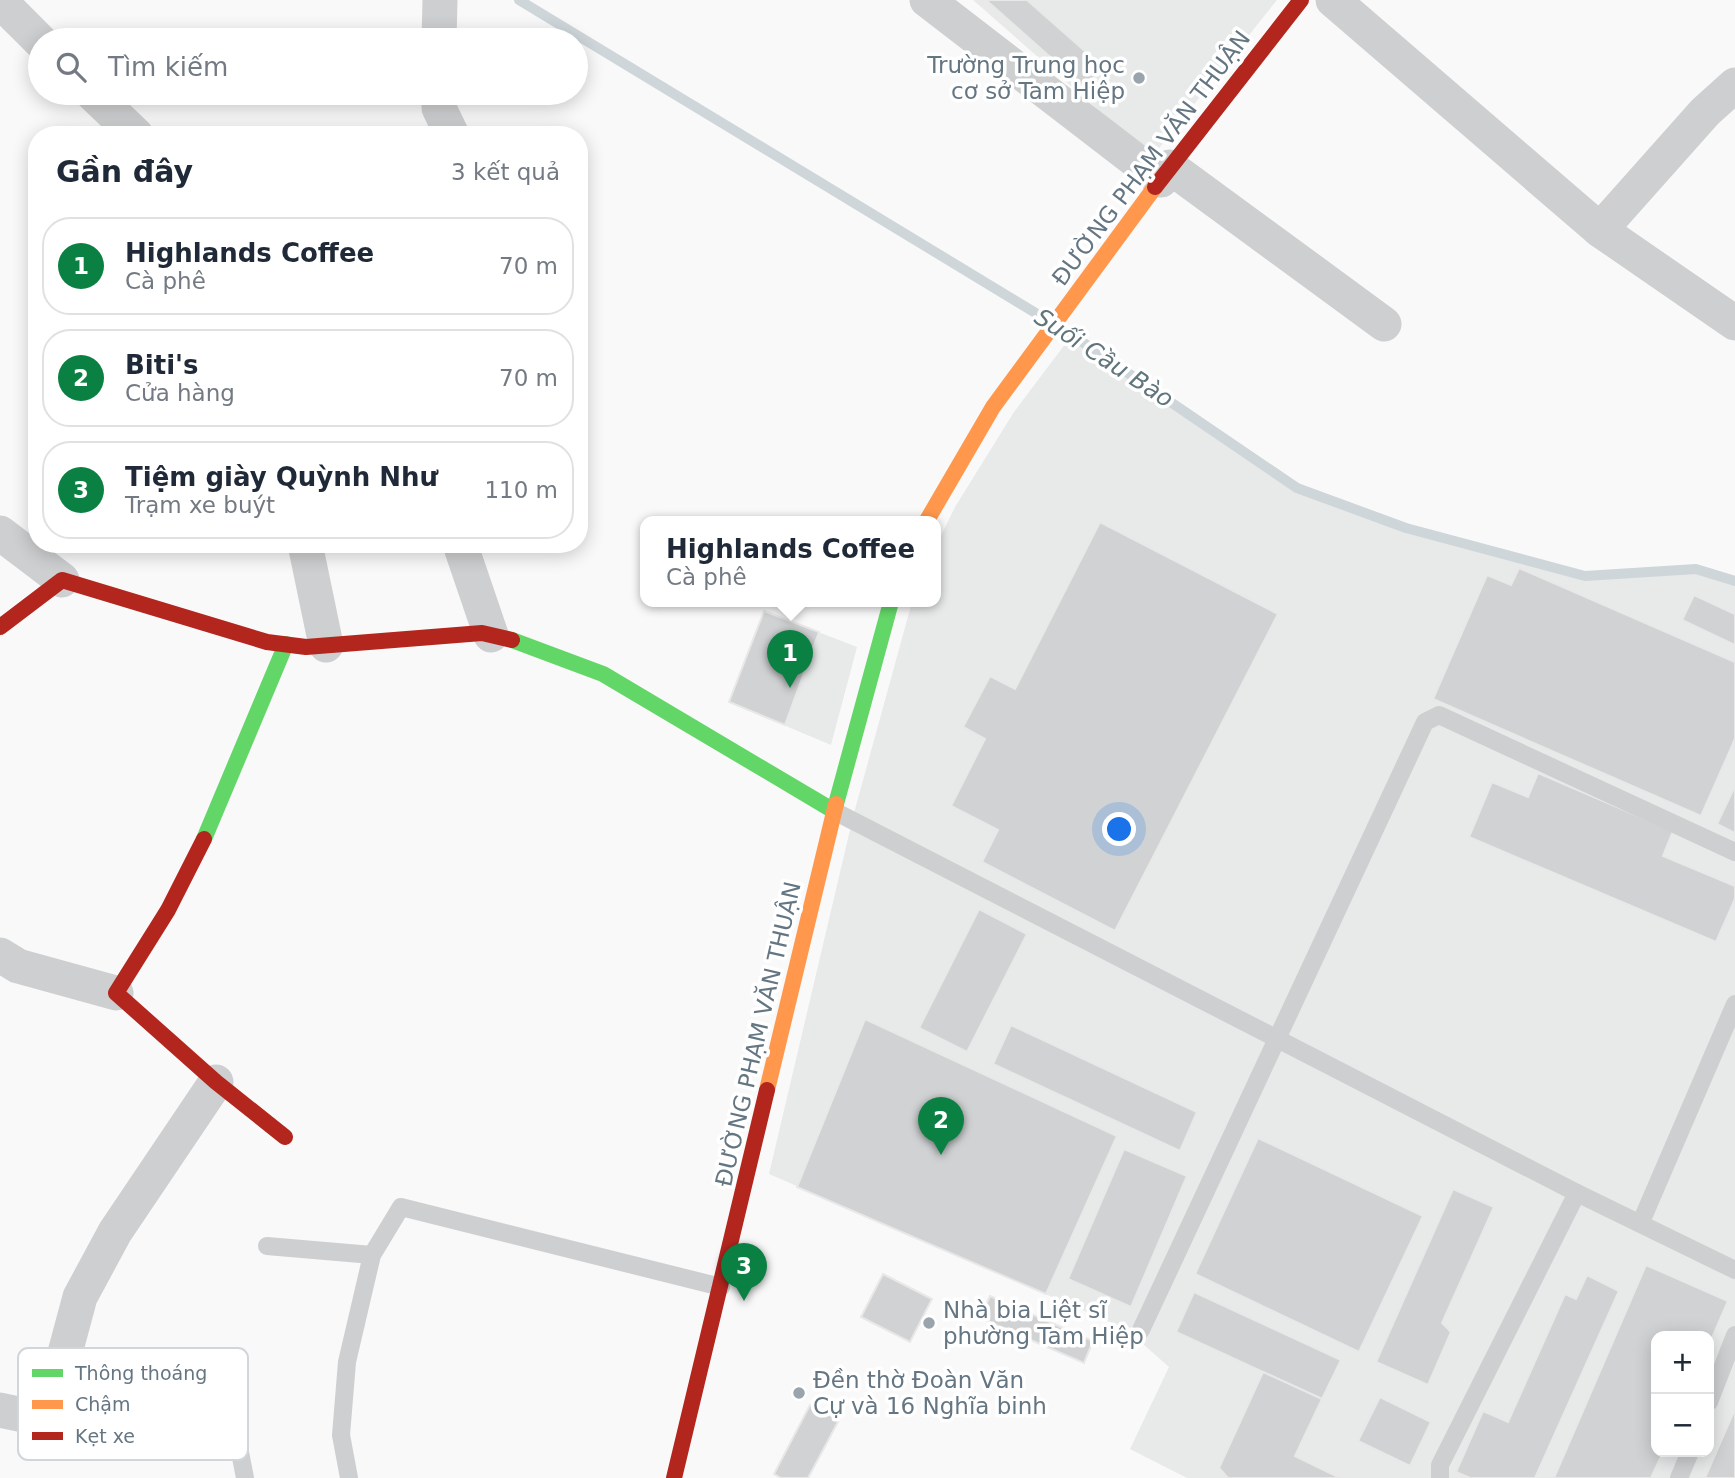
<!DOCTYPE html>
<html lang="vi">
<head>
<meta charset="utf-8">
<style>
	body { margin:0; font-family:"DejaVu Sans",sans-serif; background:#f2f2f3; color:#1f2937 }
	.controls { position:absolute; right:21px; bottom:21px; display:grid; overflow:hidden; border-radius:14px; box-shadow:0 4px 18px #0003 }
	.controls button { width:63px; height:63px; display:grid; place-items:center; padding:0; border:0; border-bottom:2px solid #e0e1e3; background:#fff; color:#1f2937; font:35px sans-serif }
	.you { position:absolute; left:1120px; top:830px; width:24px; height:24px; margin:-18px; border:5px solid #fff; border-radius:50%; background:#1a73e8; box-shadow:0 0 0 10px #1a73e833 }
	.badge { display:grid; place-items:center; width:46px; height:46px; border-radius:50%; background:#0b8043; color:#fff; font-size:23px; font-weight:700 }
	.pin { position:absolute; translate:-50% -58px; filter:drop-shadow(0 2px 4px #0008) }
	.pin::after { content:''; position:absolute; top:37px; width:24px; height:21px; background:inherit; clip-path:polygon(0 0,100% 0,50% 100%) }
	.popup { position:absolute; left:640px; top:516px; width:301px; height:91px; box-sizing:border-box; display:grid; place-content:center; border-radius:14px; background:#fff; filter:drop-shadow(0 2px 5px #0005); font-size:23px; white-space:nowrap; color:#747a83 }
	.popup b { font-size:26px; color:#1f2937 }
	.popup::after { content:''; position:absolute; left:50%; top:100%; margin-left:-14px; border:14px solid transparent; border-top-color:#fff }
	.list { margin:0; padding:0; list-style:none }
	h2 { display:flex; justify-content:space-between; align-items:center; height:91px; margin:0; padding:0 28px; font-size:30px }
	h2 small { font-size:23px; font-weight:400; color:#747a83 }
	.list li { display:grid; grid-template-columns:46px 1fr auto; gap:21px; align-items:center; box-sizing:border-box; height:98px; margin:0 14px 14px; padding:0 14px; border:2px solid #e0e1e3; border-radius:28px }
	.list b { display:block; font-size:26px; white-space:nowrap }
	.list p { margin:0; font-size:23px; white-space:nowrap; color:#747a83 }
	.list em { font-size:23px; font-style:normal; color:#747a83 }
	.icon { flex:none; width:38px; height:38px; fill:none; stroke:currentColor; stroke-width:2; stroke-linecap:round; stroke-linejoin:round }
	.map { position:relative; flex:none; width:1735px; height:1478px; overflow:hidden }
	.search { position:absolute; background:#fff; box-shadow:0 4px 18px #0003; left:28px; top:28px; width:560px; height:77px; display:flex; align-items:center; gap:18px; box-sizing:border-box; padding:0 24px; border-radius:38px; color:#747a83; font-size:26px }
	.panel { position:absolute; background:#fff; box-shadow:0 4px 18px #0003; left:28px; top:126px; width:560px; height:427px; border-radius:28px }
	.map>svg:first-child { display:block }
</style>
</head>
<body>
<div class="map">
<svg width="1735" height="1478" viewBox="0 0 1735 1478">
	<rect width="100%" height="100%" fill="#f9f9f9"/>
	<g fill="#e8e9e9" fill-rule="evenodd">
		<polygon points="973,0 1277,0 1152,157"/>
		<path d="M1072 335 1297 488 1406 528 1585 576 1696 569 1735 581V1478H1187L1130 1449 1169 1367 1126 1329 769 1174 854 813 912 602H935V548L955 507 1014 412ZM1656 1336H1709V1452H1656Z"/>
		<polygon points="764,611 857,647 831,745 729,702"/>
	</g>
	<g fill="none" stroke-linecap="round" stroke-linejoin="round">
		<polyline stroke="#ced6d9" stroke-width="10" points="519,0 1072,335 1297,488 1406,528 1585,576 1696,569 1735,581"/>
	</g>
	<g fill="#d0d2d3" stroke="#e8e8e8" stroke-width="2">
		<polygon points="986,0 1027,0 1103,67 1085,88"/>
		<polygon points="1100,522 1278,614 1115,931 982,862 998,830 951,806 985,739 963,727 990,676 1015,689"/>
		<polygon points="1519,568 1735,662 1735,739 1701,816 1433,699 1487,575 1511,585"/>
		<polygon points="1694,595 1735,614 1735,645 1682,620"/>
		<polygon points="764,611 819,632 785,725 729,702"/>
		<polygon points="1538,773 1673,831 1663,856 1735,886 1735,899 1716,942 1469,837 1492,782 1528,797"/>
		<polygon points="1735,786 1735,833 1717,824"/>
		<polygon points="979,909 1027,934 967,1052 919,1028"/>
		<polygon points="865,1019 1117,1136 1046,1294 797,1187"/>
		<polygon points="1011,1025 1197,1112 1180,1151 993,1064"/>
		<polygon points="1258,1138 1423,1216 1359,1352 1195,1274"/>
		<polygon points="1124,1149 1187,1176 1131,1307 1068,1279"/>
		<polygon points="1453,1189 1494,1207 1442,1323 1451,1332 1428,1385 1376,1362"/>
		<polygon points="1646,1265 1728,1301 1709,1345 1709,1336 1656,1336 1656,1452 1663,1452 1651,1478 1554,1478"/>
		<polygon points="883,1274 932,1299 910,1342 861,1317"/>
		<polygon points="1587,1275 1619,1291 1535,1478 1470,1478 1456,1472 1483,1411 1508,1422 1565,1294 1576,1299"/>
		<polygon points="1194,1292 1341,1360 1322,1399 1176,1332"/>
		<polygon points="990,1296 1093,1341 1084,1363 980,1318"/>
		<polygon points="1263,1372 1322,1399 1295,1456 1340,1478 1228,1478 1219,1468"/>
		<polygon points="1380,1397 1431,1422 1410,1466 1358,1441"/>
		<polygon points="810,1405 839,1420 808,1478 781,1478 774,1474"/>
		<polygon points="1735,1409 1735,1478 1705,1478"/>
	</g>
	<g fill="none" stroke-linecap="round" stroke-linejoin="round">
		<g stroke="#cecfd0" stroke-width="18">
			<polyline points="834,811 1577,1193 1735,1270"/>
			<polyline points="1641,1222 1735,1004"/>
			<polyline points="267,1246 372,1255"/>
			<polyline points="1141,1330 1425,722 1439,715 1735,852"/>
			<polyline points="1709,1402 1735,1335"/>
			<polyline points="47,1420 162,1441 232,1438 238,1442 245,1478"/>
			<polyline points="349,1478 341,1435 347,1362 372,1255 401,1207 721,1287"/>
			<polyline points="1440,1478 1440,1465 1577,1193"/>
			<polyline points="1679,1478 1690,1452"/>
		</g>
		<g stroke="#cecfd0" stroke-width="35">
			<polyline points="927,0 1161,180"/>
			<polyline points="1333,0 1600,230 1735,323"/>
			<polyline points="0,1 40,41"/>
			<polyline points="439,40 440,0"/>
			<polyline points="92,93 136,135"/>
			<polyline points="439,93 439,108 452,135"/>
			<polyline points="1170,167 1384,324"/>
			<polyline points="1600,230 1705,112 1735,85"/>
			<polyline points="0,533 62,580"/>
			<polyline points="305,544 326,645"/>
			<polyline points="460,544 491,635"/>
			<polyline points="0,955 18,966 116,993"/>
			<polyline points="0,1410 47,1420 80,1297 115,1232 216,1082"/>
		</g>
		<g stroke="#63d668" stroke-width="16">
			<polyline points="512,640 603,674 834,811"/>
			<polyline points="836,804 891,602"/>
			<polyline points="204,839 286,644"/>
		</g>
		<g stroke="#ff974d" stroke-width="16">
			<polyline points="926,522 993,407 1155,187"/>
			<polyline points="767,1090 836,804"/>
		</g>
		<g stroke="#b3261e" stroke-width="16">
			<polyline points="1155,187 1301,0"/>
			<polyline points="0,627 62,580 267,642 306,647 482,633 512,640"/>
			<polyline points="204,839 168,910 116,993 216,1082 285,1137"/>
			<polyline points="674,1478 767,1090"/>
		</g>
	</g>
	<g fill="#99a4ac" stroke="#fff" stroke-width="2.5">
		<circle cx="1139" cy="78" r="7"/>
		<circle cx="929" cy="1323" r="7"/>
		<circle cx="799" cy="1393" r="7"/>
	</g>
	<g text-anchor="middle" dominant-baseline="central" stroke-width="7" stroke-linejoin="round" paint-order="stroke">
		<g font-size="23" fill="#657683" stroke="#fff" text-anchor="start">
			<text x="1125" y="65" text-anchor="end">Trường Trung học<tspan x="1125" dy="26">cơ sở Tam Hiệp</tspan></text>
			<text x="943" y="1310">Nhà bia Liệt sĩ<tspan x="943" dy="26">phường Tam Hiệp</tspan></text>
			<text x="813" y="1380">Đền thờ Đoàn Văn<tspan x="813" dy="26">Cự và 16 Nghĩa binh</tspan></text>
		</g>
		<g font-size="23" fill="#657683" stroke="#fff">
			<text transform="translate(1151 158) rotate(-53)">ĐƯỜNG PHẠM VĂN THUẬN</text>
			<text transform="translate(758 1034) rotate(-77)">ĐƯỜNG PHẠM VĂN THUẬN</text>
		</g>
		<g font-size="24" font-style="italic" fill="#60757c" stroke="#fff">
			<text transform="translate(1104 358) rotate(33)">Suối Cầu Bào</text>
		</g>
	</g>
	<rect x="18" y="1348" width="230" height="112" rx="10" fill="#fff" stroke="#d1d6da" stroke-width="2"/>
	<rect x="32" y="1369" width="31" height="8" fill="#63d668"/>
	<rect x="32" y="1400" width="31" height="9" fill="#ff974d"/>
	<rect x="32" y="1432" width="31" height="8" fill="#b3261e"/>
	<g font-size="19" fill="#657683">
		<text x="75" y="1380">Thông thoáng</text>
		<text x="75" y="1411">Chậm</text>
		<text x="75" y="1443">Kẹt xe</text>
	</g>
</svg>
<div class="controls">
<button>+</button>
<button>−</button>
</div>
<div class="you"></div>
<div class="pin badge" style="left:790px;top:688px">1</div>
<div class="popup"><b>Highlands Coffee</b>Cà phê</div>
<div class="pin badge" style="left:941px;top:1155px">2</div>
<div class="pin badge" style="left:744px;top:1301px">3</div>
<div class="search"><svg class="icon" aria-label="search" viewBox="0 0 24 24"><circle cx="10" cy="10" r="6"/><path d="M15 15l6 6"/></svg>Tìm kiếm</div>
<section class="panel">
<h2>Gần đây<small>3 kết quả</small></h2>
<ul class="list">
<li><span class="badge">1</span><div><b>Highlands Coffee</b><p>Cà phê</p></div><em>70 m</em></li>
<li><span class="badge">2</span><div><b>Biti's</b><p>Cửa hàng</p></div><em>70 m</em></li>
<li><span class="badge">3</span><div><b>Tiệm giày Quỳnh Như</b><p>Trạm xe buýt</p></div><em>110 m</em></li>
</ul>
</section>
</div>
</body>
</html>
